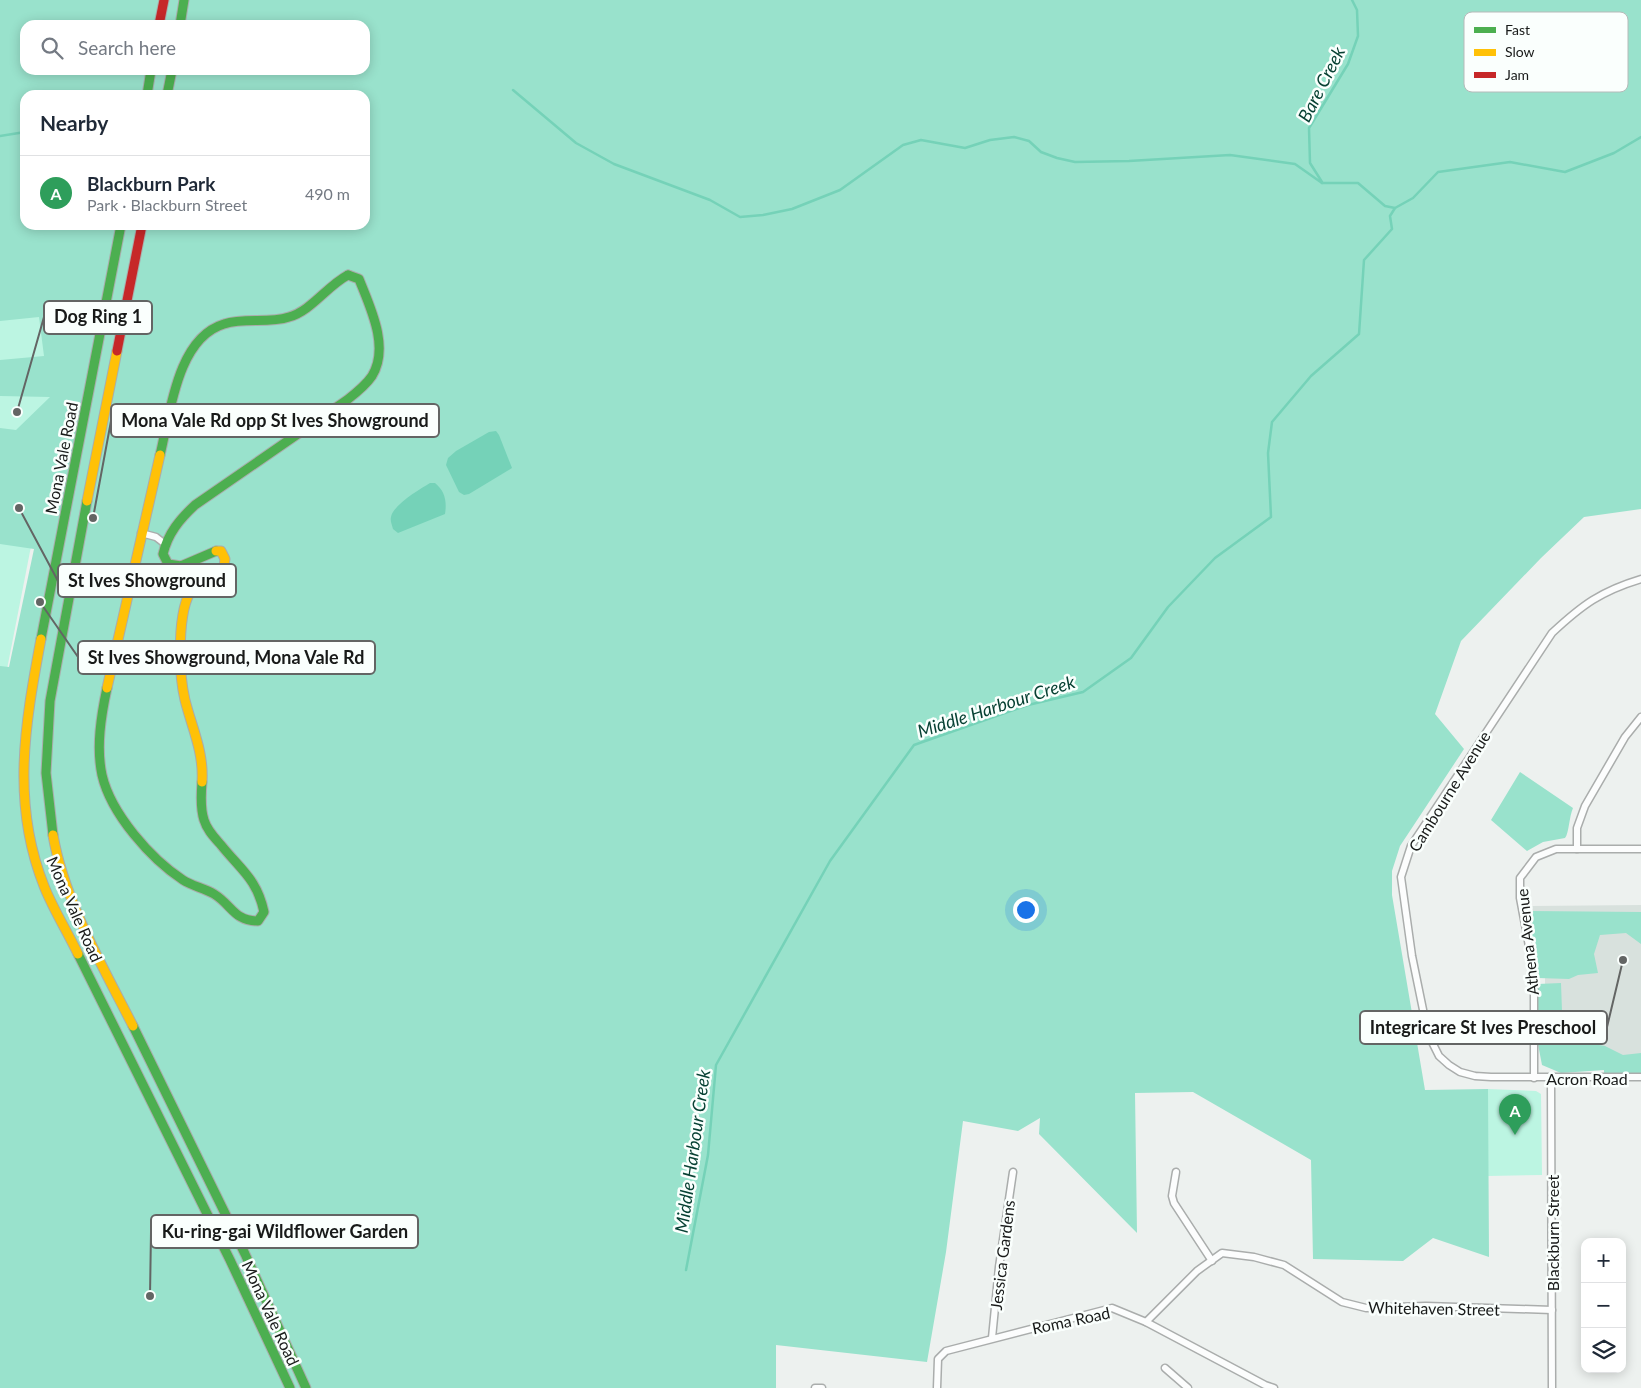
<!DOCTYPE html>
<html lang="en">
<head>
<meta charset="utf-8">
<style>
	body { margin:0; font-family:Lato,sans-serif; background:#f2f2f3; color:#1f2937 }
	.controls { position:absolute; right:15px; bottom:15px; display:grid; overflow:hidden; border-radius:10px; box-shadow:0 2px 12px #0003 }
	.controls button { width:45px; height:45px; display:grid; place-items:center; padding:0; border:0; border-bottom:1px solid #e0e1e3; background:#fff; color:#1f2937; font:25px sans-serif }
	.you { position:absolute; left:1025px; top:909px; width:18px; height:18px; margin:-12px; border:4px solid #fff; border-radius:50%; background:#1a73e8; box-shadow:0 0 0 8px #1a73e833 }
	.badge { display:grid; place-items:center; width:32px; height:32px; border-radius:50%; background:#636564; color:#fff; font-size:16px; font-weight:700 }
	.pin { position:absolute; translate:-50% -41px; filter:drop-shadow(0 1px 2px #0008) }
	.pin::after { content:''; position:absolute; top:26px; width:18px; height:15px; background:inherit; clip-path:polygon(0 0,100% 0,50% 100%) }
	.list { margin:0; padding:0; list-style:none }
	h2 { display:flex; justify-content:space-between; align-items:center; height:65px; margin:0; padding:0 20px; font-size:21px }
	h2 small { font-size:16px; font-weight:400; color:#747a83 }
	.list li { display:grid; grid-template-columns:32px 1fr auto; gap:15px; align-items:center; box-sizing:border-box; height:75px; padding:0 20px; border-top:1px solid #e0e1e3 }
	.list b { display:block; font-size:19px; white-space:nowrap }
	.list p { margin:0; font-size:16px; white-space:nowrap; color:#747a83 }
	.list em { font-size:16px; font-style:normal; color:#747a83 }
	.icon { flex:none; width:28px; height:28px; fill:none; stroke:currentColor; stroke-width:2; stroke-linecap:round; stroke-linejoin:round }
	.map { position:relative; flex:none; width:1641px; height:1388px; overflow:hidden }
	.search { position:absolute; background:#fff; box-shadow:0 2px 12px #0003; left:20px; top:20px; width:350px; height:55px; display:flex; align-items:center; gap:12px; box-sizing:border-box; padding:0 18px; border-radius:15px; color:#747a83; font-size:19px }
	.panel { position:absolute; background:#fff; box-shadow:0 2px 12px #0003; left:20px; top:90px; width:350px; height:140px; border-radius:15px }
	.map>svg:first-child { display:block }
</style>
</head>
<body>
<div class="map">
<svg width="1641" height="1388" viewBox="0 0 1641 1388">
	<rect width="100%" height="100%" fill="#edf1ef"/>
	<polygon fill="#d8e1dd" points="1641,905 1641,1067 1545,1061 1545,975 1532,906"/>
	<g fill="#bcf5e2">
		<polygon points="0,244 77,311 0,705"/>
		<polygon points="1488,1089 1536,1091 1541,1094 1542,1175 1488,1176"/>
	</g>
	<g fill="#99e2cc" fill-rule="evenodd">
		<path d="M0 0H1641V509L1584 517 1541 558 1461 641 1435 714 1464 749 1400 846 1392 871V895L1425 1090 1488 1089 1489 1257 1433 1238 1403 1261 1313 1259 1311 1160 1193 1092 1135 1093 1137 1233 1039 1134 1040 1118 1018 1131 963 1121 946 1252 927 1362 776 1345V1388H0V666L9 667 34 549 0 544V428L16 430 50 397 0 396V360L44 356 39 317 0 321ZM25 25H365V70H25ZM25 95H365V225H25Z"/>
		<path d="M1520 772 1573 808C1569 817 1569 833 1565 838L1543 842 1527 851 1491 820Z"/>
		<polygon points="1529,911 1641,912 1641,944 1626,933 1600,935 1594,954 1598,973 1578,975 1569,979 1538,978"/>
		<polygon points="1561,983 1563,1039 1605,1046 1623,1055 1641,1053 1641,1075 1604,1074 1604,1070 1561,1073 1542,1065 1536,1034 1538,984"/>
	</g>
	<g fill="#75d2b8">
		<polygon points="496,431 499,435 512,468 469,494 464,495 459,492 446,465 448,458 456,451 489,432"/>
		<path d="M430 483H435C445 491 447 501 445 514L398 533 393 529C392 525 390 521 391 517 393 505 420 489 430 483Z"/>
	</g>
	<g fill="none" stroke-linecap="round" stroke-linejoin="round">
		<g stroke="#75d2b8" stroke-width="2.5">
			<polyline points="513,90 576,143 614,164 710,200 740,217 763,215 792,209 840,190 903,145 921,140 965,148 990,140 1014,137 1029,141 1041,152 1057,158 1075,162 1129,161 1230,155 1295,164 1322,183"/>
			<polyline points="0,136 25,132"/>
			<polyline points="1322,182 1310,163 1309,128 1348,64 1358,36 1357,10 1352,0"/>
			<polyline points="1322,183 1358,183 1385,206 1395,208 1413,198 1438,172 1510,162 1565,172 1614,153 1641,137"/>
			<polyline points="686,1270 708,1155 716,1065 830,861 914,745 1028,705 1083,692 1131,658 1168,607 1215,558 1271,517 1268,453 1272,422 1311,376 1359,334 1364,260 1392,229 1390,216 1395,208"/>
		</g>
		<defs>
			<g id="street">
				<polyline points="141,533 156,537 165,544"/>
				<path d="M1641 579C1601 591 1582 605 1552 633L1411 846 1401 877 1412 956 1428 1034 1439 1056 1449 1065 1460 1072 1475 1076 1491 1077H1641"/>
				<polyline points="1577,849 1577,828 1585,806 1625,737 1641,717"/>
				<polyline points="1534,1078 1534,973 1520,898 1520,878 1536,857 1556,849 1641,849"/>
				<polyline points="1551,1078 1552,1388"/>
				<polyline points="1176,1172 1172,1196 1174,1203 1212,1261"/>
				<polyline points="1146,1322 1197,1271 1222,1253 1254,1257 1284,1265 1342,1302 1366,1308 1426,1306 1552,1310"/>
				<polyline points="992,1338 999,1267 1013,1172"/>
				<polyline points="1165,1368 1188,1388"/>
				<polyline points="815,1388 822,1388"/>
				<polyline points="937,1388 938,1359 946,1351 1112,1308 1146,1322 1265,1385 1274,1388"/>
			</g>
			<g id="fast">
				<polyline points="180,25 184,0"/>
				<polyline points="147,95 151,70"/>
				<polyline points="167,95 172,70"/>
				<path d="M160 455C170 414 177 338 224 324 245 317 268 324 289 317 311 311 327 286 348 275"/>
				<path d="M216 551 181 566 168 564 163 554C168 533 180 519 195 505L347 400C356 393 366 385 372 376 390 347 370 307 359 279L348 275"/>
				<polyline points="41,639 121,225"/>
				<path d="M107 688C101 716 96 747 102 775 111 814 151 859 183 880 192 886 204 888 214 894 232 905 234 921 258 921L264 912C257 879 241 870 221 845 214 837 207 830 204 820 200 808 201 794 202 782"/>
				<polyline points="53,835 46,773 50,701 87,501"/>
				<polyline points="78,954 230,1260 290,1388"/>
				<polyline points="133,1026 245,1254 306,1388"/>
			</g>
			<g id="slow">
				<polyline points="87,501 117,351"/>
				<path d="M41 639C25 724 11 803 44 886 53 909 67 931 78 954"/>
				<polyline points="107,688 160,455"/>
				<path d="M202 782C204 752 192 728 185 700 179 675 176 609 193 588 201 578 214 573 224 566L225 559 221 551H216"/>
				<path d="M53 835C64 900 103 967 133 1026"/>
			</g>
			<g id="jam">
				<polyline points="159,25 164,0"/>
				<polyline points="117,351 142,225"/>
			</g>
		</defs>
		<use href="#street" stroke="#aaadac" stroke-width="9"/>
		<use href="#fast" stroke="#aaadac" stroke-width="11"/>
		<use href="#slow" stroke="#aaadac" stroke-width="11"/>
		<use href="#jam" stroke="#aaadac" stroke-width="11"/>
		<use href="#street" stroke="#fcfdfd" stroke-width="6"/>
		<use href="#fast" stroke="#4caf50" stroke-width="9"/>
		<use href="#slow" stroke="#ffc107" stroke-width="9"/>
		<use href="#jam" stroke="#c62828" stroke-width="9"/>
	</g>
	<g text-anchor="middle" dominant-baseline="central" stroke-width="5" stroke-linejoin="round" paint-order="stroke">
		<g font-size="16" fill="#181a19" stroke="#fafffd">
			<text transform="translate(61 458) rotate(-79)">Mona Vale Road</text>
			<text transform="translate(1449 791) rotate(-58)">Cambourne Avenue</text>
			<text transform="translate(75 909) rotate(66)">Mona Vale Road</text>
			<text transform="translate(1527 942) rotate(-96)">Athena Avenue</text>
			<text x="1587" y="1078">Acron Road</text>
			<text transform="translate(1552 1233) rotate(-90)">Blackburn Street</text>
			<text transform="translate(1002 1255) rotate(-83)">Jessica Gardens</text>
			<text transform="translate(1434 1308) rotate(1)">Whitehaven Street</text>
			<text transform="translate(271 1313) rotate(65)">Mona Vale Road</text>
			<text transform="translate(1071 1320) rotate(-12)">Roma Road</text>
		</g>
		<g font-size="18" font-style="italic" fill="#074133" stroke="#fafffd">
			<text transform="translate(1321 84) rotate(-63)">Bare Creek</text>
			<text transform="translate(996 706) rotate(-18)">Middle Harbour Creek</text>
			<text transform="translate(692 1151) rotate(-82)">Middle Harbour Creek</text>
		</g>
	</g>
	<rect x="1464" y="12" width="164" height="80" rx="8" fill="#fafffd" stroke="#b6bab9" stroke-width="1"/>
	<rect x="1474" y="27" width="22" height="6" fill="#4caf50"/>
	<rect x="1474" y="49" width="22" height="7" fill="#ffc107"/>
	<rect x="1474" y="72" width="22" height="6" fill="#c62828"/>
	<g font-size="14" fill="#181a19">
		<text x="1505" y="35">Fast</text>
		<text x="1505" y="57">Slow</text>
		<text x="1505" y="80">Jam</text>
	</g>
	<path fill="none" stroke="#636564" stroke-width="2" d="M17 412L44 317M93 518L111 421M19 508L58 581M40 602L78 657M1623 960L1607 1027M150 1296L151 1232"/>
	<g fill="#636564" stroke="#fafffd" stroke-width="2">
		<circle cx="17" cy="412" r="5"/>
		<circle cx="93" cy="518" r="5"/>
		<circle cx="19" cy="508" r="5"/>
		<circle cx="40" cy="602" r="5"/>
		<circle cx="1623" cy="960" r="5"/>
		<circle cx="150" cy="1296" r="5"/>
	</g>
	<g fill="#fafffd" stroke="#636564" stroke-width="2">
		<rect x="44" y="301" width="108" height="33" rx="5"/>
		<rect x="111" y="404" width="328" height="33" rx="5"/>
		<rect x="58" y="564" width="178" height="33" rx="5"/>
		<rect x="78" y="641" width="297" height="33" rx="5"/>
		<rect x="1360" y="1011" width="247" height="33" rx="5"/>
		<rect x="151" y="1215" width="267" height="33" rx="5"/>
	</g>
	<g font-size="18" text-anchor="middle" font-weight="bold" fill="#181a19">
		<text x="98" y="323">Dog Ring 1</text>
		<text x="275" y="427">Mona Vale Rd opp St Ives Showground</text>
		<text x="147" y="587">St Ives Showground</text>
		<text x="226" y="664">St Ives Showground, Mona Vale Rd</text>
		<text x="1483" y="1034">Integricare St Ives Preschool</text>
		<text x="285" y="1238">Ku-ring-gai Wildflower Garden</text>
	</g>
</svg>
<div class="controls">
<button>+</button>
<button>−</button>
<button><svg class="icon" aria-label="layers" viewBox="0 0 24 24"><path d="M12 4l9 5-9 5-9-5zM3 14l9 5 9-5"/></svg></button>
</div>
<div class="you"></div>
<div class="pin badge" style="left:1515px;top:1135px;background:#2e9e5b">A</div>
<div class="search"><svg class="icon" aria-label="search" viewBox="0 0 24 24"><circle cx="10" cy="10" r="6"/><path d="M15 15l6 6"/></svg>Search here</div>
<section class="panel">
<h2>Nearby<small></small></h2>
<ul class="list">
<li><span class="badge" style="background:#2e9e5b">A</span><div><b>Blackburn Park</b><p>Park · Blackburn Street</p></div><em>490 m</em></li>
</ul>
</section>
</div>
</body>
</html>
